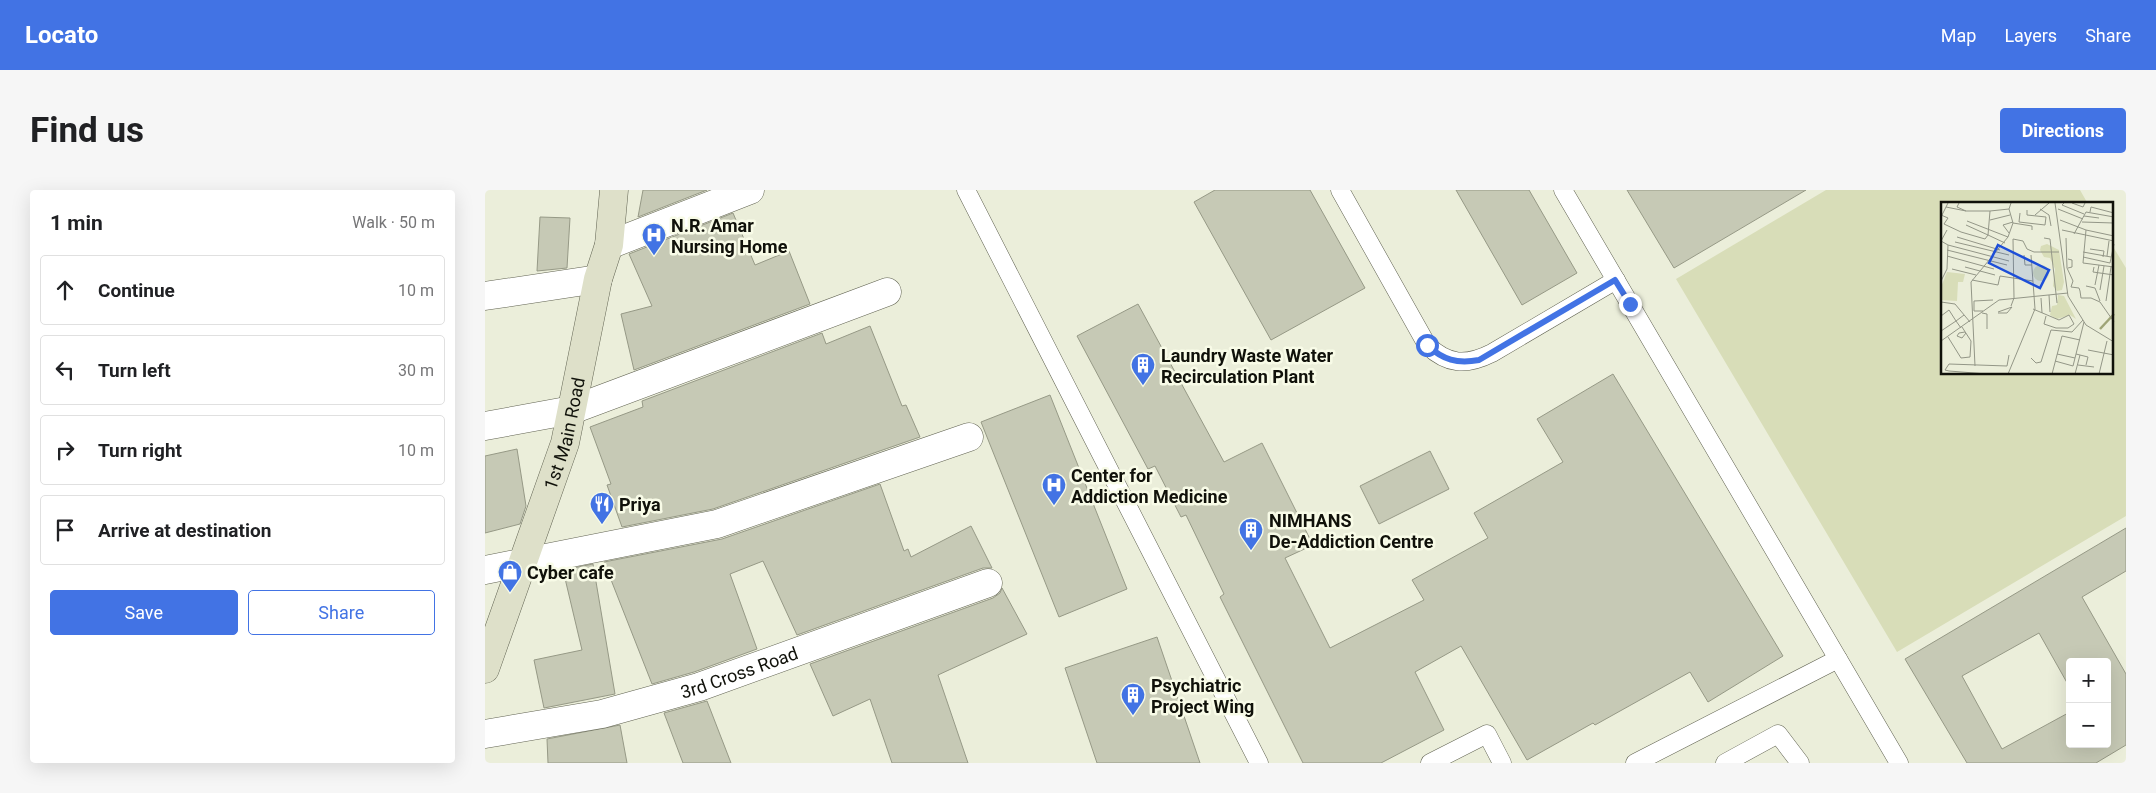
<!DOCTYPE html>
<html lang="en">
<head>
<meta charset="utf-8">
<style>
	body { margin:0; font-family:Roboto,sans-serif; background:#f6f6f6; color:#202124 }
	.controls { position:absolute; right:15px; bottom:15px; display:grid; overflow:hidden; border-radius:5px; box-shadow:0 5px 20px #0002 }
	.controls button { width:45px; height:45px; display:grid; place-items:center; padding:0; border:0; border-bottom:1px solid #e0e0e0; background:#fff; color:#202124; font:25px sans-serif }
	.stop { position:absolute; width:15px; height:15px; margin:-11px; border:4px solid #4273e4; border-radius:50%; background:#fff }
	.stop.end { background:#4273e4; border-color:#fff; box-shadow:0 1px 5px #0008 }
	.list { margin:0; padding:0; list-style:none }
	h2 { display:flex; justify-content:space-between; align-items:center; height:65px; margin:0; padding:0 20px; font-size:21px }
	h2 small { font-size:16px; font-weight:400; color:#757577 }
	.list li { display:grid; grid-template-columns:32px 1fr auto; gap:15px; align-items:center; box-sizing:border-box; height:70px; margin:0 10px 10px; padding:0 10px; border:1px solid #e0e0e0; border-radius:5px }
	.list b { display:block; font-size:19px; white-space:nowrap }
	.list em { font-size:16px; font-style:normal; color:#757577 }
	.actions { display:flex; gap:10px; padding:15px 20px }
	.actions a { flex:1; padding:11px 0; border:1px solid #4273e4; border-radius:5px; text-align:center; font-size:18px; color:#4273e4 }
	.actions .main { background:#4273e4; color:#fff }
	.icon { flex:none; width:28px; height:28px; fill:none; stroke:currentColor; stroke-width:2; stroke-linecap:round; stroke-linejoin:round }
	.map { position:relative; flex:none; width:1641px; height:573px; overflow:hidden; border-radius:5px }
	header { display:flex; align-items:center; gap:30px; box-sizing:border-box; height:70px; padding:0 25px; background:#4273e4; color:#fff }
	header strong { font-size:24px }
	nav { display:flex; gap:28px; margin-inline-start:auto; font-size:18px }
	.intro { display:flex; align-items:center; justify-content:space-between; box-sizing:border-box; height:120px; padding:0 30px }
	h1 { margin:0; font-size:35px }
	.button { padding:12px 22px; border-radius:5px; background:#4273e4; color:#fff; font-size:18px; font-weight:700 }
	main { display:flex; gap:30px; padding:0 30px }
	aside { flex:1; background:#fff; border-radius:5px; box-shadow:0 5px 20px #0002 }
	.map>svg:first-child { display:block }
</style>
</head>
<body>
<header>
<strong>Locato</strong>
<nav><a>Map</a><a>Layers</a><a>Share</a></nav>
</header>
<div class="intro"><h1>Find us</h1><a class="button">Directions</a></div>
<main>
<aside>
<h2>1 min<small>Walk · 50 m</small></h2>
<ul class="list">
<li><svg class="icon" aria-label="ahead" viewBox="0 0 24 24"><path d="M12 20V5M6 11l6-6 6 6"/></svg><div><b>Continue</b></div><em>10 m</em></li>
<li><svg class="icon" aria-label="left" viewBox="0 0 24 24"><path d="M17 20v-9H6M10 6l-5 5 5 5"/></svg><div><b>Turn left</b></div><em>30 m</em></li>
<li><svg class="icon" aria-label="right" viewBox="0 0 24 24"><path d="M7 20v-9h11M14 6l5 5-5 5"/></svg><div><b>Turn right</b></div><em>10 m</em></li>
<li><svg class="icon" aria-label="arrive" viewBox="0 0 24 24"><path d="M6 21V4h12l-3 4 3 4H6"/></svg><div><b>Arrive at destination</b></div></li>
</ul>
<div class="actions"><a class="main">Save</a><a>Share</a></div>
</aside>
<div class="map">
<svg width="1641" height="573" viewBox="0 0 1641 573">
	<rect width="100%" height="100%" fill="#ebeeda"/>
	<polygon fill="#d8ddb8" points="1341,0 1595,0 1603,14 1457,14 1457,184 1627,184 1627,55 1641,78 1641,326 1412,462 1191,89"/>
	<g fill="#c6c9b5" stroke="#969986" fill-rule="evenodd">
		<polygon points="158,0 222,0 153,27"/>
		<polygon points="730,0 825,0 880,98 786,150 709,12"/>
		<polygon points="971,0 1044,0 1092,83 1037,115"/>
		<polygon points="1142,0 1321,0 1189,78"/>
		<polygon points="248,23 270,75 304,61 325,114 149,180 136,124 167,116 144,64"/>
		<polygon points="55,27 85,28 82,78 52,81"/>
		<polygon points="653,114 739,272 777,253 828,355 800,368 845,458 939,410 927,390 1003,348 989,323 1078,272 1052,229 1128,184 1298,466 1223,512 1205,482 1110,535 1108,533 1042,570 976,456 930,482 959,540 896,573 818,573 735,407 739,404 701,325 696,327 670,276 663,279 592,146"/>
		<polygon points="385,136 417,216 421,215 435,247 228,319 137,337 122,295 126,294 105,237 158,217 157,211 337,143 341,154"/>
		<polygon points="565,205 642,399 574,427 496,232"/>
		<polygon points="32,259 41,316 35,334 0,343 0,266"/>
		<polygon points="945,261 964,299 894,334 875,296"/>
		<polygon points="395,294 419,361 423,359 426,367 486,336 507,378 498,378 312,445 278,371 245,384 272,459 209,482 167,494 119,372 237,349"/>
		<path d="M1641 338V381L1597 407 1641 484V555L1611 573H1482L1420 469ZM1554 443 1585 498V472H1622V554H1585V522L1517 559 1477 486Z"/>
		<polygon points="108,374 130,504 59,518 49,470 97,460 78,380"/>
		<polygon points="517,398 542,444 453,485 483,573 407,573 385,509 348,526 325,474 508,408 515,403"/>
		<polygon points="672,447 715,573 612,573 580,478"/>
		<polygon points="222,511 246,573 198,573 179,523"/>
		<polygon points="135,535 142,573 63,573 62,549"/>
	</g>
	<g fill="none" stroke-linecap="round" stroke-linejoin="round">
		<defs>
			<g id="lane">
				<polyline points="481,0 774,573"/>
				<path d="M855 0 942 155C963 175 981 176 1007 163L1131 90"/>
				<polyline points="1078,0 1414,573"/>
				<polyline points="945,573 1002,544 1017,573"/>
				<polyline points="1150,573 1353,469"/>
				<polyline points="1240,573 1293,544 1315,573"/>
			</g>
			<g id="street">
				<polyline points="124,55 265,0"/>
				<polyline points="0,106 113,89"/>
				<polyline points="0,236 87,220 402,102"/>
				<polyline points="0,380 232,334 484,247"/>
				<path id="s1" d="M0 544 117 524 214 497 503 393"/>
			</g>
			<g id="secondary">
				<path id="s2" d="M0 479 80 253 113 89 124 55 129 0"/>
			</g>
		</defs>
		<use href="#lane" stroke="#616352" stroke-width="19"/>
		<use href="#street" stroke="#616352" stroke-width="29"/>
		<use href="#secondary" stroke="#616352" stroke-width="29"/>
		<use href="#lane" stroke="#fff" stroke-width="18"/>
		<use href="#street" stroke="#fff" stroke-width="28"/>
		<use href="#secondary" stroke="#dee0c9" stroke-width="28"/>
	</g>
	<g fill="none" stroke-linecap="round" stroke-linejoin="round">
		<path stroke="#4273e4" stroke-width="6" d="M942 155C958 170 972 174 994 170L1130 90 1145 114"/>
	</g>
	<defs>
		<symbol id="hospital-pin" viewBox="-11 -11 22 30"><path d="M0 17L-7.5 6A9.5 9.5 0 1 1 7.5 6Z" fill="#4273e4" stroke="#f8fbe7"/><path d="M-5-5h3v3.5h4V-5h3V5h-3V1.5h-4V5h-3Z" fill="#fff"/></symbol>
		<symbol id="building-pin" viewBox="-11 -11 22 30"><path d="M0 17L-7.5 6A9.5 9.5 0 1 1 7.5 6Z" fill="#4273e4" stroke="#f8fbe7"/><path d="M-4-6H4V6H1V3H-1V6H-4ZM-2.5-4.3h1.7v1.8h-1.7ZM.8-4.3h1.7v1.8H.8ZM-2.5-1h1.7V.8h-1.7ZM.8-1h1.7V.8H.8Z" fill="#fff"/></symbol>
		<symbol id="restaurant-pin" viewBox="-11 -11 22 30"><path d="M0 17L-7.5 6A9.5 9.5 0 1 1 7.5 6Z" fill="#4273e4" stroke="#f8fbe7"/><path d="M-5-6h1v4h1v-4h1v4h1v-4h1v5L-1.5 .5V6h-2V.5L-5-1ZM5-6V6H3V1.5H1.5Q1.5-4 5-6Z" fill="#fff"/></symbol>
		<symbol id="shop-pin" viewBox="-11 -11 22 30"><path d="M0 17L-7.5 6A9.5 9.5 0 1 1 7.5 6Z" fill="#4273e4" stroke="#f8fbe7"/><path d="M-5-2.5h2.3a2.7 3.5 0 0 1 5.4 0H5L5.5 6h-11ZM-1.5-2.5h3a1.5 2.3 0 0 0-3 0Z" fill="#fff"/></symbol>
	</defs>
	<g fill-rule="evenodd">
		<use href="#hospital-pin" x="155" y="31" width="28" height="38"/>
		<use href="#building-pin" x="644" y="161" width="28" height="38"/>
		<use href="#hospital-pin" x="555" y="281" width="28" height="38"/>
		<use href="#restaurant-pin" x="103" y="300" width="28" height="38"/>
		<use href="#building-pin" x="752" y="326" width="28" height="38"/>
		<use href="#shop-pin" x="11" y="368" width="28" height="38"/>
		<use href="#building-pin" x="634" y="491" width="28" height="38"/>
	</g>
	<g text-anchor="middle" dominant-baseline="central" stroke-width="5" stroke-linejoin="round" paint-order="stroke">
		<g font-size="18" font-weight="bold" fill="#10110a" stroke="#f8fbe7" text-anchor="start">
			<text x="186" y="35">N.R. Amar<tspan x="186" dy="21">Nursing Home</tspan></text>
			<text x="676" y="165">Laundry Waste Water<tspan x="676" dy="21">Recirculation Plant</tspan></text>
			<text x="586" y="285">Center for<tspan x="586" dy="21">Addiction Medicine</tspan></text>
			<text x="134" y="314">Priya</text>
			<text x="784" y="330">NIMHANS<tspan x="784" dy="21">De-Addiction Centre</tspan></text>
			<text x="42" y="382">Cyber cafe</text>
			<text x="666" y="495">Psychiatric<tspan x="666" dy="21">Project Wing</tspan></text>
		</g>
		<g font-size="18" fill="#10110a" stroke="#f8fbe7">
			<text stroke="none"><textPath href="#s2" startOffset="249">1st Main Road</textPath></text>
			<text stroke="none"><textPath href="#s1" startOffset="262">3rd Cross Road</textPath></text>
		</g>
	</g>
	<g transform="translate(1456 12)">
		<rect width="172" height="172" fill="#ebeeda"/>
		<path d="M106 42 118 48 123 80 121 88 116 89 112 84 114 67 109 56 103 55 99 48 100 44ZM92 71a8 8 0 1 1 16 0a8 8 0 1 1-16 0ZM6 70 24 72 22 80H17L16 99 0 98V85ZM117 93 123 94 135 117 129 113 116 117 109 113 111 104 116 103Z" fill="#d8ddb8"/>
		<path fill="none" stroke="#9ea477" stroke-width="2.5" d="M159 127 173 112"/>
		<path fill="none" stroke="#939687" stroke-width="1" d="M18 1 16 5 25 9H49M114 1 127 94 145 123 173 140M123 1 121 3 143 12M131 1 142 5 144 1M5 5 25 9M99 7 108 13 110 24M117 7 142 17M149 10 150 5 173 11M79 11 78 20 104 23 105 15 86 13V8M0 13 7 16 3 22 20 30 44 37 47 33 64 41M94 13 108 1M143 14 158 16M0 15 7 1M49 18 69 13M119 18 145 28 173 34M26 19 67 35M141 20 173 21M72 21 91 24V28M25 23 47 33 49 9 68 7M6 28 0 39 7 43 68 59M121 28 173 39M145 28 142 61 173 65M68 31 62 23 72 20M133 32 145 10 173 15M16 35 59 48M103 36 109 37 116 101M125 36 126 66 132 79 130 85 138 86 139 89M14 40 68 53M149 47 163 49 162 55M6 48 66 63M142 50 170 55M83 53 84 63H91M6 54 53 67M166 54 168 39M142 55 169 61M127 57 131 58V65L127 66M169 61 173 42M24 65 54 73M153 65 152 70 173 73M11 67 35 73M31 78 57 83 59 74 92 79M0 79 6 67 7 43M154 83 158 63M145 84 154 86 159 99M159 88 163 64M139 89 140 96H150L159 100 173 120M108 93 109 110M100 96 101 111M165 99 170 65M0 100 14 102 29 120M70 104 73 96 72 37 82 39 86 47 93 50H118M92 107 118 118 128 113 133 122 127 126H115L103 122 105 114M42 109H33V99L52 98M57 110 71 105 66 111H57M41 111 46 112V127M0 114 8 108 15 119 23 113M143 120 135 152 147 155 145 163M0 129 15 119 20 126M24 130 18 131 16 134 21 136 25 131M7 135 20 156 29 155 30 139 21 125M0 139 58 98 127 91M147 148 173 153M116 152 134 156M90 156 95 161 100 160 110 128 131 130 142 118M114 159 132 164 135 152M137 163 153 165M34 164 30 80 67 35 72 21 68 7 70 1M8 169 4 168 8 162 66 164 68 153M8 169 46 172M67 172 94 107 90 53M111 172 121 134 139 138M134 172 139 153M158 172 166 139"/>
		<path fill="#1d4ed8" fill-opacity="0.15" stroke="#1d4ed8" stroke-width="2.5" d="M57 43 108 68 99 86 48 61Z"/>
		<rect width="172" height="172" fill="none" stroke="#10110a" stroke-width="2.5"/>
	</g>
</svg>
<div class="controls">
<button>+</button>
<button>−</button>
</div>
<div class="stop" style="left:942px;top:155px"></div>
<div class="stop end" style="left:1145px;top:114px"></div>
</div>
</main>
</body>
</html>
